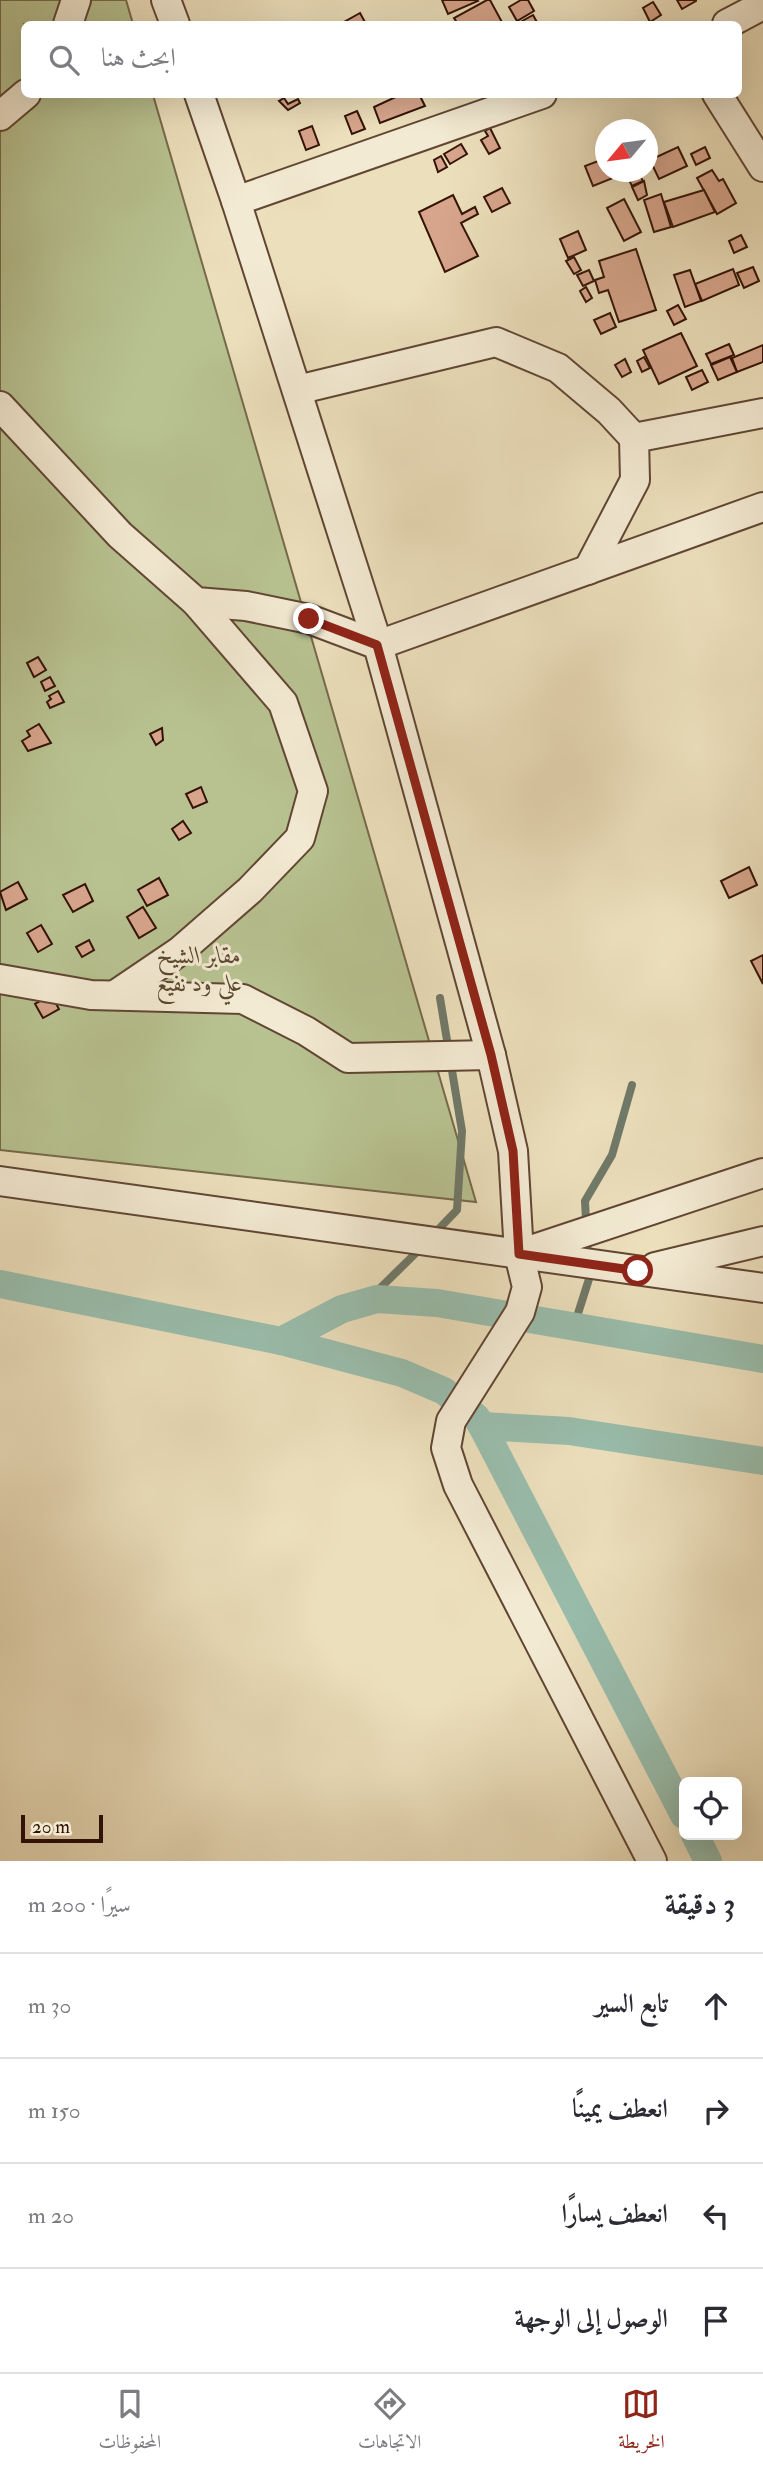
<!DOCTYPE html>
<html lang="ar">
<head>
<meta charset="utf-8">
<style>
	body { margin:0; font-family:"IM FELL Double Pica",Amiri,serif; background:#f7f7f7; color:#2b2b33; direction:rtl }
	.controls { position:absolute; right:21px; bottom:21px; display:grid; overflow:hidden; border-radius:10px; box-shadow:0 7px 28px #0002 }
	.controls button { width:63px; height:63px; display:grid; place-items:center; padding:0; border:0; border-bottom:2px solid #e1e1e2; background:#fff; color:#2b2b33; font:35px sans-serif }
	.compass { position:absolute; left:595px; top:119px; width:63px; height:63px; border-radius:50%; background:#fff; box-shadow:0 7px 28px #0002; rotate:241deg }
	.scale { position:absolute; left:21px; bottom:18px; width:82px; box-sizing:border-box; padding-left:7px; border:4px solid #331305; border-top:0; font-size:19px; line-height:24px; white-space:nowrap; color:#331305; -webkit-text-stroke:5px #f3ead3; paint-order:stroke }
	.stop { position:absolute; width:21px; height:21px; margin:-16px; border:5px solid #8f2418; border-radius:50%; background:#fff }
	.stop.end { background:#8f2418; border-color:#fff; box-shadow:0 2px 7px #0008 }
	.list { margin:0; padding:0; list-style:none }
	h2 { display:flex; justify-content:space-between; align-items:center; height:91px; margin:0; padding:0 28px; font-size:30px }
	h2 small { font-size:23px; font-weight:400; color:#7c7c81 }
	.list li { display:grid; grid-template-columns:46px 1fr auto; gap:21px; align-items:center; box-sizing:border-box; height:105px; padding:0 28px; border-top:2px solid #e1e1e2 }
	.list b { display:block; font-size:26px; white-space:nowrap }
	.list em { font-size:23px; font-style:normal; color:#7c7c81 }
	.icon { flex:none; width:38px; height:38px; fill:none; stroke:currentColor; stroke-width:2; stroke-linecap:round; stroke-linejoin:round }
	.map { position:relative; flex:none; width:763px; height:1861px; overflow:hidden; direction:ltr }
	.search { position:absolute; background:#fff; box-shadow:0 7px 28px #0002; left:21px; right:21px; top:21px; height:77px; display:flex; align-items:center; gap:18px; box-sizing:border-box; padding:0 24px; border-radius:10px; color:#7c7c81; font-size:26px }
	.sheet { height:511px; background:#fff }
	nav { display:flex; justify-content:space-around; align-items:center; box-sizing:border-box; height:98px; border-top:2px solid #e1e1e2; background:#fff; font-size:19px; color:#7c7c81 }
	nav a { display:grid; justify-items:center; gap:4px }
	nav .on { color:#8f2418 }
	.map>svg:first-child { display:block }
</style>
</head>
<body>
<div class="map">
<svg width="763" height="1861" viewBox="0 0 763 1861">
	<rect width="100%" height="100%" fill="#ecdfbc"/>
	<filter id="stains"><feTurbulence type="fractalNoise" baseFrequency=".00286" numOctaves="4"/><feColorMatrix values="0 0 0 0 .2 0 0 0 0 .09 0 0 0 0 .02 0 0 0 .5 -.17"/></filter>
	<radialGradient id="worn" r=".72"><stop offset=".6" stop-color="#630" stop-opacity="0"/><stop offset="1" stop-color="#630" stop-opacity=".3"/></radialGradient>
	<polygon fill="#b8c291" stroke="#766a4b" stroke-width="2" points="0,0 126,0 133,24 24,24 24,94 153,95 476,1202 0,1150"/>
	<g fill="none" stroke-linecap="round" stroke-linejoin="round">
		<g stroke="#707969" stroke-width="8">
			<polyline points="432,1236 457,1210 462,1131 440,998"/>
			<polyline points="366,1302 424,1245"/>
			<polyline points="574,1326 589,1279 585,1201 612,1155 632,1085"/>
		</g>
		<g stroke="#99bdac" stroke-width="28">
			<polyline points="0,1284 281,1341 402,1373 444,1391 476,1417 482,1426 684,1815"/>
			<polyline points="281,1341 342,1309 377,1299 437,1303 763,1359"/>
			<polyline points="482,1426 569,1431 763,1461"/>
			<polyline points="695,1835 708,1861"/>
		</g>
	</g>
	<g fill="#d7a58c" stroke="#331305" stroke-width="2">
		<polygon points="442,0 477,0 478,1 448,14"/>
		<polygon points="487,0 490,0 503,24 458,24 454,18"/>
		<polygon points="521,0 528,0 534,11 517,21 509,7"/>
		<polygon points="677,0 696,0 696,1 682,9"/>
		<polygon points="653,2 661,15 650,22 643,8"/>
		<polygon points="360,13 366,24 346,24 344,22"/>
		<polygon points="533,15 538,24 517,24"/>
		<polygon points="402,94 419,94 425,106 380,123 374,107"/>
		<polygon points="284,98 288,104 298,99 300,103 288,110 279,101"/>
		<polygon points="357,111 365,129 352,134 345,116"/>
		<polygon points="312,126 319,145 306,150 299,131"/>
		<polygon points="490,128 500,148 489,154 481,140 488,136 485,131"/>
		<polygon points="461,144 467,154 450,164 444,154"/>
		<polygon points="678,147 687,166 659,179 650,160"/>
		<polygon points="705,147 710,158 696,165 691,154"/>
		<polygon points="441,156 447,167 438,172 434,160"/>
		<polygon points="606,158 606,172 611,172 613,178 593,186 585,166"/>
		<polygon points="712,170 719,181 723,179 736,203 717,214 697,178"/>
		<polygon points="632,172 638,172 643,181 632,186 626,174"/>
		<polygon points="644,181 647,195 638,200 632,187"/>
		<polygon points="502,188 510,203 492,212 484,197"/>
		<polygon points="704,190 715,212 673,227 664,202"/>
		<polygon points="661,194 671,227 654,232 644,200"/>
		<polygon points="453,195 462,214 475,207 478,214 461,223 478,256 445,272 419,212"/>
		<polygon points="624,199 641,232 624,241 607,208"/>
		<polygon points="578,231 586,250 568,258 560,239"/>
		<polygon points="741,235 747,247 734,253 729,241"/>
		<polygon points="636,249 656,310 619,322 608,290 599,293 595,280 604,277 599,261"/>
		<polygon points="574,257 581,270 574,274 566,261"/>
		<polygon points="753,267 759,281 744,288 737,273"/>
		<polygon points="733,269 739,285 702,301 695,284"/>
		<polygon points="589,270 594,281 583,286 577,275"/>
		<polygon points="690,270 701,301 685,307 674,275"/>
		<polygon points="586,287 592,298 586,302 580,291"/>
		<polygon points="678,305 686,319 674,325 667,311"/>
		<polygon points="610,313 616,327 601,334 594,320"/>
		<polygon points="681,333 697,366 659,384 643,350"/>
		<polygon points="729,344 734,355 711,364 706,354"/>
		<polygon points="763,345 763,362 737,372 732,358"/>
		<polygon points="644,357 650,368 642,372 637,361"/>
		<polygon points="730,357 737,372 718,380 711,365"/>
		<polygon points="625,359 631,372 622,377 615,365"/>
		<polygon points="702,370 708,382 692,390 686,377"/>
		<polygon points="38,657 46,670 34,677 27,663"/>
		<polygon points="50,677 55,686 45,691 41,682"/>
		<polygon points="58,691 64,702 50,708 47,702 51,699 49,696"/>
		<polygon points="39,724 51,743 28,751 22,741 30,736 27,731"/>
		<polygon points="162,728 163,740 156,745 150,734"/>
		<polygon points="201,787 207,802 193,808 186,794"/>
		<polygon points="183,821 191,833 179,840 172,829"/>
		<polygon points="749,867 757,885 729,898 721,881"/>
		<polygon points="159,878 168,895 147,906 138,890"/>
		<polygon points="18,882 27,899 6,910 0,892"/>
		<polygon points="85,884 93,901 73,912 63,895"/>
		<polygon points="143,907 156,928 139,938 127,917"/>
		<polygon points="41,925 52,944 38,952 27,933"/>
		<polygon points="89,940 94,950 82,957 76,947"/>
		<polygon points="763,955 763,984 751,961"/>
		<polygon points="51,995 59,1009 43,1018 35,1004"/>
	</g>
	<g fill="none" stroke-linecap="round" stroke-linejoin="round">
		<defs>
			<g id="minor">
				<polyline points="166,0 175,24"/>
				<polyline points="68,24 76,0"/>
				<polyline points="727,24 763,5"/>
				<polyline points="199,94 236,201 378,645 491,1055 513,1151 519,1254 527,1287 520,1312 451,1421 446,1448 458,1485 652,1861"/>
				<polyline points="717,94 763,167"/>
				<polyline points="0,116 26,94"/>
				<polyline points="236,201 542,94"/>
				<polyline points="297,390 496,342 558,368 609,411 634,438 763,413"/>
				<polyline points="0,406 120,535 196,602 246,606 309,619 378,645 763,507"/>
				<polyline points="588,570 635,480 634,438"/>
				<polyline points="0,979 91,995 243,999 306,1031 348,1058 491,1055"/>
				<polyline points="115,995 180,951 250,890 300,838 313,791 283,703 196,602"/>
				<polyline points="0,1181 763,1288"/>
				<polyline points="525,1252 763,1173"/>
				<polyline points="655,1267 763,1241"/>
			</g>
		</defs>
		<use href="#minor" stroke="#614633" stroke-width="32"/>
		<use href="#minor" stroke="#f3ead3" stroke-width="28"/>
	</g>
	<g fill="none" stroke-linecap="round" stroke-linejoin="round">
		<polyline stroke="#8f2418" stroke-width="9" points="309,619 377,645 491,1055 513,1151 519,1254 638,1271"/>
	</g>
	<g text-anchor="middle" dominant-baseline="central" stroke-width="6" stroke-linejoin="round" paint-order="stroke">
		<g font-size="24" font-style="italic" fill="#5b482f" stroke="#f3ead3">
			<text x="199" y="955">مقابر الشيخ<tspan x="199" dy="28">علي ود نفيع</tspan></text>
		</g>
	</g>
	<rect width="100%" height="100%" filter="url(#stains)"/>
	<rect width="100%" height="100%" fill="url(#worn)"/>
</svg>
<div class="controls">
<button><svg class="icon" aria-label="locate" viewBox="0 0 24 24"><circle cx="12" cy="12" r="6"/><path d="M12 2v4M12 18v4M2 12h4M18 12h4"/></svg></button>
</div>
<svg class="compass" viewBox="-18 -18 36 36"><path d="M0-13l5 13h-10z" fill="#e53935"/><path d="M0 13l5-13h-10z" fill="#7c7c81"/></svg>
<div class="scale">20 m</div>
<div class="stop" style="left:638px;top:1271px"></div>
<div class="stop end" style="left:309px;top:619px"></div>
<div class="search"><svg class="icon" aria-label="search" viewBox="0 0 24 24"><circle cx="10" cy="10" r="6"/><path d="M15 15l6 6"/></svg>ابحث هنا</div>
</div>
<section class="sheet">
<h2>3 دقيقة<small>سيرًا · 200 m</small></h2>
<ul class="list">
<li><svg class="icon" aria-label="ahead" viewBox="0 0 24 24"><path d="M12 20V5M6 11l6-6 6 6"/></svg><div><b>تابع السير</b></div><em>30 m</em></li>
<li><svg class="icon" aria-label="right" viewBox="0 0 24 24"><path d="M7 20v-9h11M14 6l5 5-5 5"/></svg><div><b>انعطف يمينًا</b></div><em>150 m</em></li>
<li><svg class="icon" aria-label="left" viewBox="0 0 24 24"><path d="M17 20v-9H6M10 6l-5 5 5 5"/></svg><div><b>انعطف يسارًا</b></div><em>20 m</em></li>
<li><svg class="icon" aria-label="arrive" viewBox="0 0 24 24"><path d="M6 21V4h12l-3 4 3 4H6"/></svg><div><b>الوصول إلى الوجهة</b></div></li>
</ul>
</section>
<nav>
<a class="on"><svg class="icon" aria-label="map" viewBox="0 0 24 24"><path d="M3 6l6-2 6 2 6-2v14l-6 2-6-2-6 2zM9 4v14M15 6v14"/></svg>الخريطة</a>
<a><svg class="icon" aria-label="directions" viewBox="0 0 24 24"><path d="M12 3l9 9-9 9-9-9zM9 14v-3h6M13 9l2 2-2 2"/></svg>الاتجاهات</a>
<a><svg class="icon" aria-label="saved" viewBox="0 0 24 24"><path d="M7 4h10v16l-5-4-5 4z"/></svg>المحفوظات</a>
</nav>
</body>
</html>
